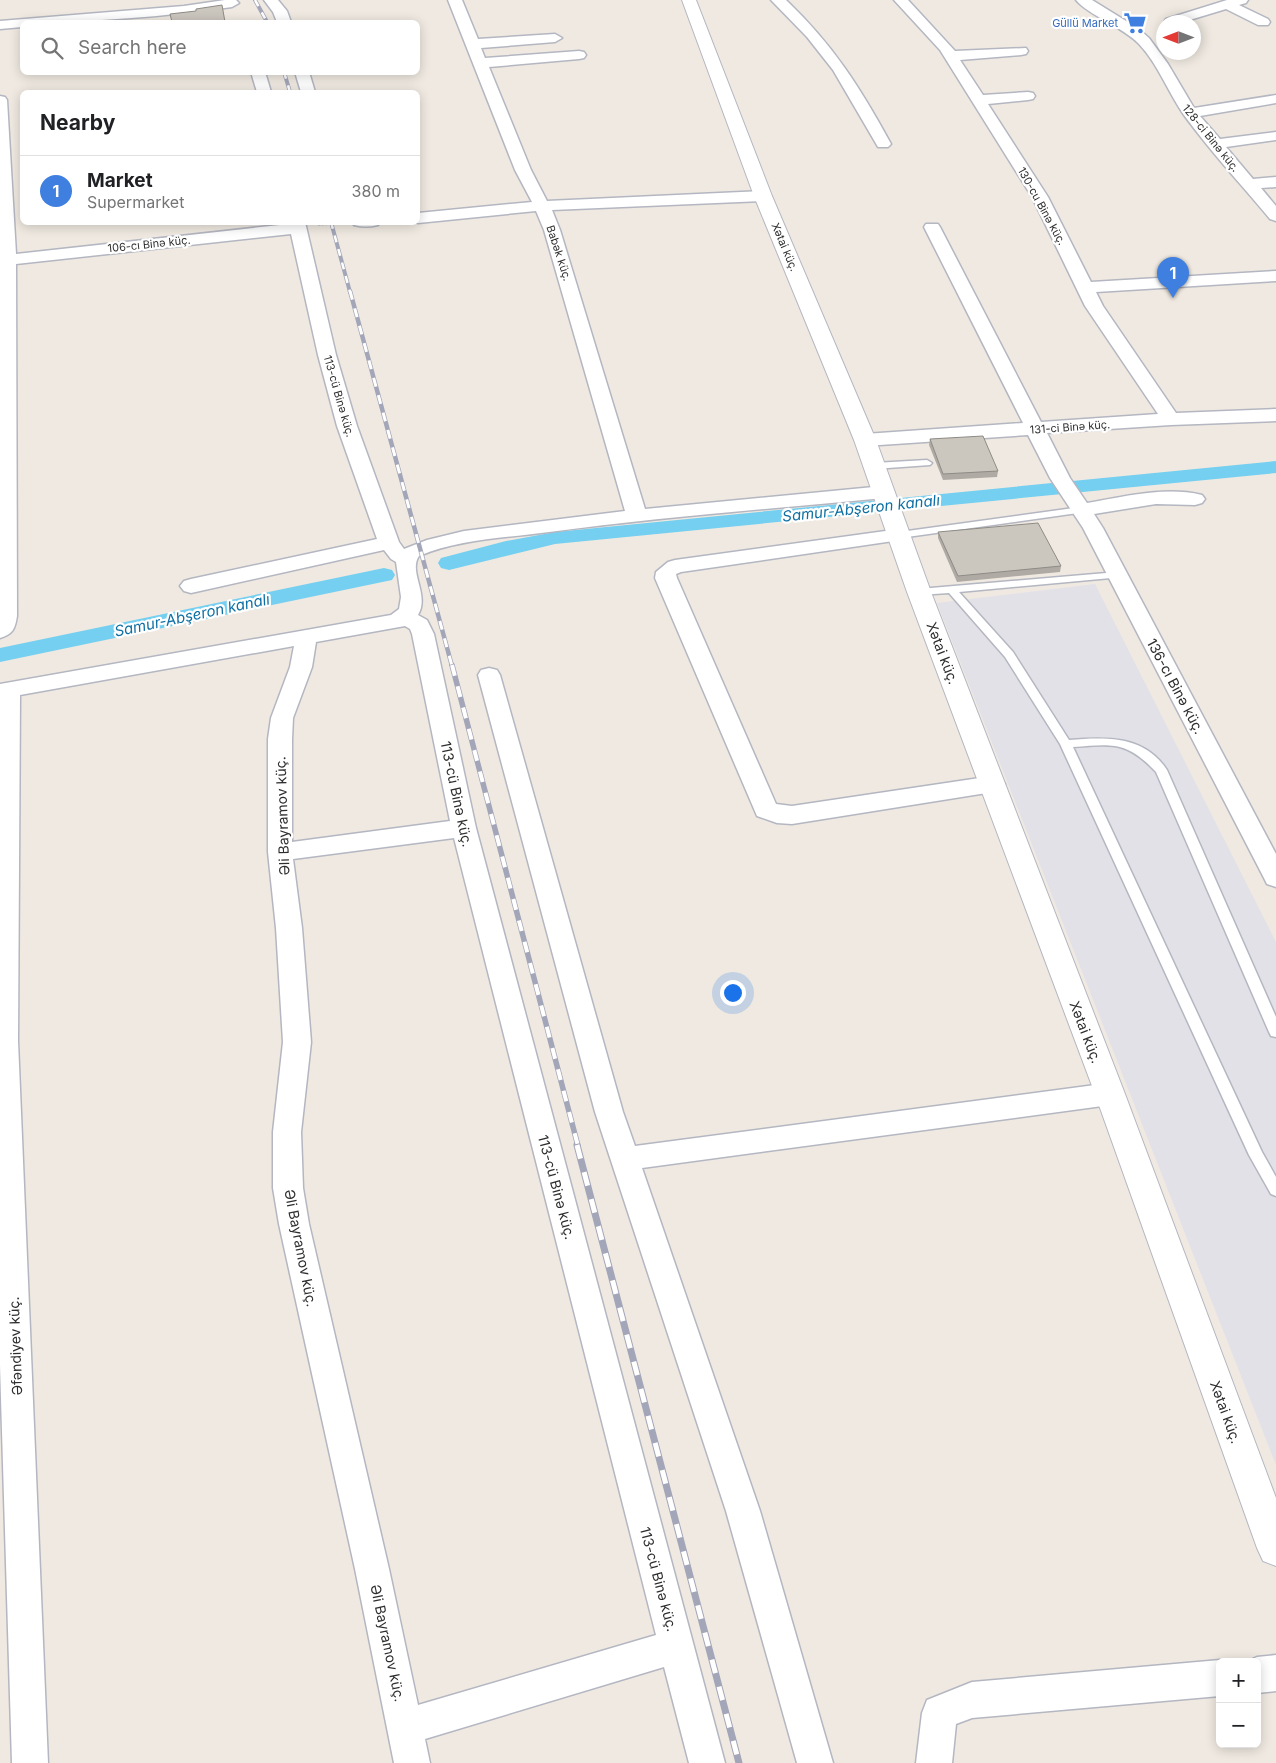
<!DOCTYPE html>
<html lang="en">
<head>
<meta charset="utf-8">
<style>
	body { margin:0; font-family:Inter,sans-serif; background:#f2f2f2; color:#202124 }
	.controls { position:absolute; right:15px; bottom:15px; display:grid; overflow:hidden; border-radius:8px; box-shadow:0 2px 12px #0003 }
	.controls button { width:45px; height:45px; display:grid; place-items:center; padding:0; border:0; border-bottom:1px solid #e0e0e0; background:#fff; color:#202124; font:25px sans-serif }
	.compass { position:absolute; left:1156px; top:15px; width:45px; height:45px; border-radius:50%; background:#fff; box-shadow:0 2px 12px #0003; rotate:270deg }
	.you { position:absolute; left:732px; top:992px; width:18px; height:18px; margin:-12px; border:4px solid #fff; border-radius:50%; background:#1a73e8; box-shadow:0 0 0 8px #1a73e833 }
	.badge { display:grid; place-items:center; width:32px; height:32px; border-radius:50%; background:#1a73e8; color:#fff; font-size:16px; font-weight:700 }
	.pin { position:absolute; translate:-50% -41px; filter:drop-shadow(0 1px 2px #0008) }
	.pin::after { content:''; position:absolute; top:26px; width:18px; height:15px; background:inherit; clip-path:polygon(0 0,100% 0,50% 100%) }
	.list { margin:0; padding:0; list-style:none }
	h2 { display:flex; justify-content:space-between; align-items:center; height:65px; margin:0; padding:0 20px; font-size:21px }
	h2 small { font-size:16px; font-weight:400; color:#757577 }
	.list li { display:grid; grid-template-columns:32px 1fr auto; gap:15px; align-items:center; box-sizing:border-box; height:70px; padding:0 20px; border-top:1px solid #e0e0e0 }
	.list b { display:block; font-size:19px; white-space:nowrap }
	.list p { margin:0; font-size:16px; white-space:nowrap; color:#757577 }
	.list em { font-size:16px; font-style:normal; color:#757577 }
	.icon { flex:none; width:28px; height:28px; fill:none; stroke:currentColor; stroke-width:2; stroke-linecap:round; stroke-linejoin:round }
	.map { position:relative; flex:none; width:1276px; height:1763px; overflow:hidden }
	.search { position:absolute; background:#fff; box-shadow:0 2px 12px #0003; left:20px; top:20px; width:400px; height:55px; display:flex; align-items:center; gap:12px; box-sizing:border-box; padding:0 18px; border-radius:8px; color:#757577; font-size:19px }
	.panel { position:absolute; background:#fff; box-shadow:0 2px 12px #0003; left:20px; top:90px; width:400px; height:135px; border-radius:8px }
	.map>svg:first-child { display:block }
</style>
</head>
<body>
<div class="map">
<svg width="1276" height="1763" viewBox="0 0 1276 1763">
	<rect width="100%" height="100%" fill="#efe9e1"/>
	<polygon fill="#e3e1e8" points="1095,584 1276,942 1276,1465 937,603"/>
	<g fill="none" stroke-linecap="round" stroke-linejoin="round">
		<g fill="#75cff0" fill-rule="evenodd">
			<polygon points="1276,461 1276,473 555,544 449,570 441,568 438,563 441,558 506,541 555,532"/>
			<polygon points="384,568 392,570 395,575 392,580 0,662 0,648"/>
		</g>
		<defs>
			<g id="service">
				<polygon points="927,460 932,463 930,465 874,469 869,466 874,463"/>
				<polygon points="1081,507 1086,510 1085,512 900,538 895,535 900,532"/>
				<path d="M1118 572 1123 575 1122 577 959 592 1013 652 1069 740C1106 737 1144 735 1167 770L1276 1017V1037L1271 1036 1269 1032 1156 772C1127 741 1113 744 1073 747L1262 1152 1276 1177V1196L1271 1194 1249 1155 1060 744 1005 657 949 593 919 595 914 592 919 589Z"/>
			</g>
			<g id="minor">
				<path d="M225 0H236L239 3 232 7C163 17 93 22 22 22V27L0 29V21L184 6Z"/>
				<polygon points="264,0 278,0 287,11 291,22 277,22 273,12"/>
				<path d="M448 0H462L478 39 555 34 562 38 555 42 481 48 485 58 579 51 584 52 586 55 584 58 579 59 489 67 531 170 547 201 763 191 769 193 771 196 769 199 763 201 552 210 560 230 645 509 884 486 891 488 894 492 891 496 884 498C772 509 660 517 549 532 506 538 459 539 419 556 408 572 430 595 418 615L427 620 434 634 476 828 725 1763H689L664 1667 425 1739 430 1763H394L355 1569 279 1224 273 1188V1132L283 1042 276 928 268 852V739L271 718 290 667 294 646 20 695 18 1041 48 1763H12L0 1365V684L391 615 399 609 401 597 396 562 391 559 384 550 191 593 184 591 180 586 184 581 191 579 377 539 337 426 318 355 291 234 16 264 17 616C15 629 13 634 0 638V96L5 97 7 100 16 254 289 224V222H305L336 355 357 426 399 542 404 549 427 540 464 531 625 511 544 230 536 211 418 223 416 222 418 213 532 202 515 170ZM405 626 410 629 412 634 450 821 292 842V739L293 718 312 667 316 642ZM454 838 656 1635 418 1705 389 1569 309 1224 303 1188 301 1132 311 1042 302 928 293 859Z"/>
				<path d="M771 0H786C833 45 860 87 891 144L888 147H878L833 70 807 37Z"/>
				<path d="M894 0H908L955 51 1026 48 1028 51 1026 54 1021 55 960 60 983 95 1028 92 1033 93 1035 96 1033 99 1028 100 988 104 1048 197 1091 282 1276 271V281L1096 292 1103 306 1176 413 1276 409V421L1171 425 1047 433 1070 478 1087 503C1123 497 1165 486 1202 495L1205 499 1202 503 1195 505 1156 504 1094 514 1103 528 1276 854V887L1267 884 1264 878 1083 528 1050 478 1028 435 865 446 858 444 855 440 858 436 865 434 1023 423 924 227 926 224H938L940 227 1041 422 1158 414 1085 306 1032 197 940 50Z"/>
				<path d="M1076 0H1092L1139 29 1149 38 1168 64 1194 108 1276 95V103L1200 116 1220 139 1276 132V140L1226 147 1253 179 1276 177V187L1261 188 1276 206V221L1270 219C1241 184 1210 151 1184 115 1168 92 1158 64 1139 44 1123 27 1088 15 1076 0Z"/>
				<polygon points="1227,0 1248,0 1246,3 1239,5 1268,19 1270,22 1268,25 1258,25 1226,9 1183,22 1164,22 1166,19"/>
				<polygon points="251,72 265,72 271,92 257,92"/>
				<polygon points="295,72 309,72 315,92 301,92"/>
				<path d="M352 222H380L378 225C370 227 362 227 354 225Z"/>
				<polygon points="900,529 907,531 910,535 907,539 681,572 676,574 677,578 776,804 792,806 993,776 1001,778 1005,784 1001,790 993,792 792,824 777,823 757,816 655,578 656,572 668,562 675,560"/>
				<polygon points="489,668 497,670 500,675 623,1112 635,1146 1110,1083 1120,1086 1124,1094 1120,1102 1110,1105 642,1168 760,1511 833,1763 797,1763 726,1511 595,1112 478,675 481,670"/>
				<polygon points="1276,1655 1276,1691 1257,1693 1257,1662 1246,1662 1257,1657"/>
				<polygon points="1220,1660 1224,1662 1220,1662 1220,1696 972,1718 956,1724 952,1763 916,1763 922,1713 927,1700 972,1682"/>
			</g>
			<polygon id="tertiary" points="682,0 696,0 772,196 876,440 931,592 1125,1094 1276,1498 1276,1566 1263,1561 1257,1548 1095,1094 907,592 854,440 754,196"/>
		</defs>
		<use href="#service" stroke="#b4b7c1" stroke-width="3"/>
		<use href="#minor" stroke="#b4b7c1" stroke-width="3"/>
		<use href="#tertiary" stroke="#b4b7c1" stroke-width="2"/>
		<polyline stroke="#c9c9c9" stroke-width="2" stroke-dasharray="2.5 1" stroke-linecap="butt" points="318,225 341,223"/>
		<use href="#service" fill="#fff" fill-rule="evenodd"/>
		<use href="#minor" fill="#fff" fill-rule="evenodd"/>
		<use href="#tertiary" fill="#fff" fill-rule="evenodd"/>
		<defs>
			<g id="rail-far3">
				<polyline points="255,0 267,22"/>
				<polyline points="284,72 290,92"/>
				<polyline points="331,222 350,292"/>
			</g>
			<polyline id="rail-far2" points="350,291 452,666"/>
			<polyline id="rail-far1" points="452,665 578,1146"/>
			<polyline id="rail" points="577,1145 739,1763"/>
		</defs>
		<use href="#rail-far3" stroke="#a3a6b8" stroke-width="4"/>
		<use href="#rail-far2" stroke="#a3a6b8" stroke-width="4.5"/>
		<use href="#rail-far1" stroke="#a3a6b8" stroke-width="5.5"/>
		<use href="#rail" stroke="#a3a6b8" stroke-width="7"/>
		<use href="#rail-far3" stroke="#fff" stroke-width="2.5" stroke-dasharray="7" stroke-linecap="butt"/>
		<use href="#rail-far2" stroke="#fff" stroke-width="3" stroke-dasharray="9" stroke-linecap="butt"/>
		<use href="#rail-far1" stroke="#fff" stroke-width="4" stroke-dasharray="11" stroke-linecap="butt"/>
		<use href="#rail" stroke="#fff" stroke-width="5" stroke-dasharray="14" stroke-linecap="butt"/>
	</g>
	<g fill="#afaba4">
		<polygon points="930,439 998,471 997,477 943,480 929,445"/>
		<polygon points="938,532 1061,566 1060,572 957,582 938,538"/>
	</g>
	<g fill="#cbc7bf" stroke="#8e8b86">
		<polygon points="222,5 225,22 172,22 170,14 196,11 196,9"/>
		<polygon points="983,436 998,471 943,474 930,439"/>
		<polygon points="1038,523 1061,566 958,576 938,532"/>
	</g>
	<defs>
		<symbol id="supermarket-bare" viewBox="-9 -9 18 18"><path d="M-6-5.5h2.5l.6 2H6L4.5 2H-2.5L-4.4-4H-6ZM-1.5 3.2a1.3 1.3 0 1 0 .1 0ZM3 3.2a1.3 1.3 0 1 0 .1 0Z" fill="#3f7fe0" stroke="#fff" stroke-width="2.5" paint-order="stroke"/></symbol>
	</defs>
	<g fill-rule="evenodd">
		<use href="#supermarket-bare" x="1119" y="7" width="32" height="32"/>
	</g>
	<g text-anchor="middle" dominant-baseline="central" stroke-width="4.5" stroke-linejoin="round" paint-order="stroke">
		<g font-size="11" fill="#366cbe" stroke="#fff" text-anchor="end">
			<text x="1118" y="23">Güllü Market</text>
		</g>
		<g font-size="11" fill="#2e2e2e" stroke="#fff">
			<text transform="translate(1211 138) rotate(51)">128-ci Binə küç.</text>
			<text transform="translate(1042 206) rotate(61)">130-cu Binə küç.</text>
			<text transform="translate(149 244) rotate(-6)">106-cı Binə küç.</text>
			<text transform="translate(785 247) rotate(67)">Xətai küç.</text>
			<text transform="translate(559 253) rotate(72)">Babək küç.</text>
			<text transform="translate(339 396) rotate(74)">113-cü Binə küç.</text>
			<text transform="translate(1070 427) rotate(-4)">131-ci Binə küç.</text>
		</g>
		<g font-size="14" fill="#2e2e2e" stroke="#fff">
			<text transform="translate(943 653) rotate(69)">Xətai küç.</text>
			<text transform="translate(1176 686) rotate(62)">136-cı Binə küç.</text>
			<text transform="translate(457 794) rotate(78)">113-cü Binə küç.</text>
			<text transform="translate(282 816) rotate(-92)">Əli Bayramov küç.</text>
			<text transform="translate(1086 1032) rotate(69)">Xətai küç.</text>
			<text transform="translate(557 1187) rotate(75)">113-cü Binə küç.</text>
			<text transform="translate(301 1248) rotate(79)">Əli Bayramov küç.</text>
			<text transform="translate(15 1346) rotate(-92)">Əfəndiyev küç.</text>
			<text transform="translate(1226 1412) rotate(70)">Xətai küç.</text>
			<text transform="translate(659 1579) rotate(75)">113-cü Binə küç.</text>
			<text transform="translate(388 1643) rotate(78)">Əli Bayramov küç.</text>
		</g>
		<g font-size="15" font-style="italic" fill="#0d6fa3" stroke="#fff">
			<text transform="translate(861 508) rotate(-6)">Samur-Abşeron kanalı</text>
			<text transform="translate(192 615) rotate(-12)">Samur-Abşeron kanalı</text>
		</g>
	</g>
</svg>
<div class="controls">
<button>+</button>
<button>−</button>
</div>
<svg class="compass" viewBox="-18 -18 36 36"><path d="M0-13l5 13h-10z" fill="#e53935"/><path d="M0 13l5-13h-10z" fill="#757577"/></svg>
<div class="you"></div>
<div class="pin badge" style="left:1173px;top:298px;background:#3f7fe0">1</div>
<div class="search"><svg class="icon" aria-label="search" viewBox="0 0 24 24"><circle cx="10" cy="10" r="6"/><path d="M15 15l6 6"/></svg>Search here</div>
<section class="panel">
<h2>Nearby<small></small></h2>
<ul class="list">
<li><span class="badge" style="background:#3f7fe0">1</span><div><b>Market</b><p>Supermarket</p></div><em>380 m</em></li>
</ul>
</section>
</div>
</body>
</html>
